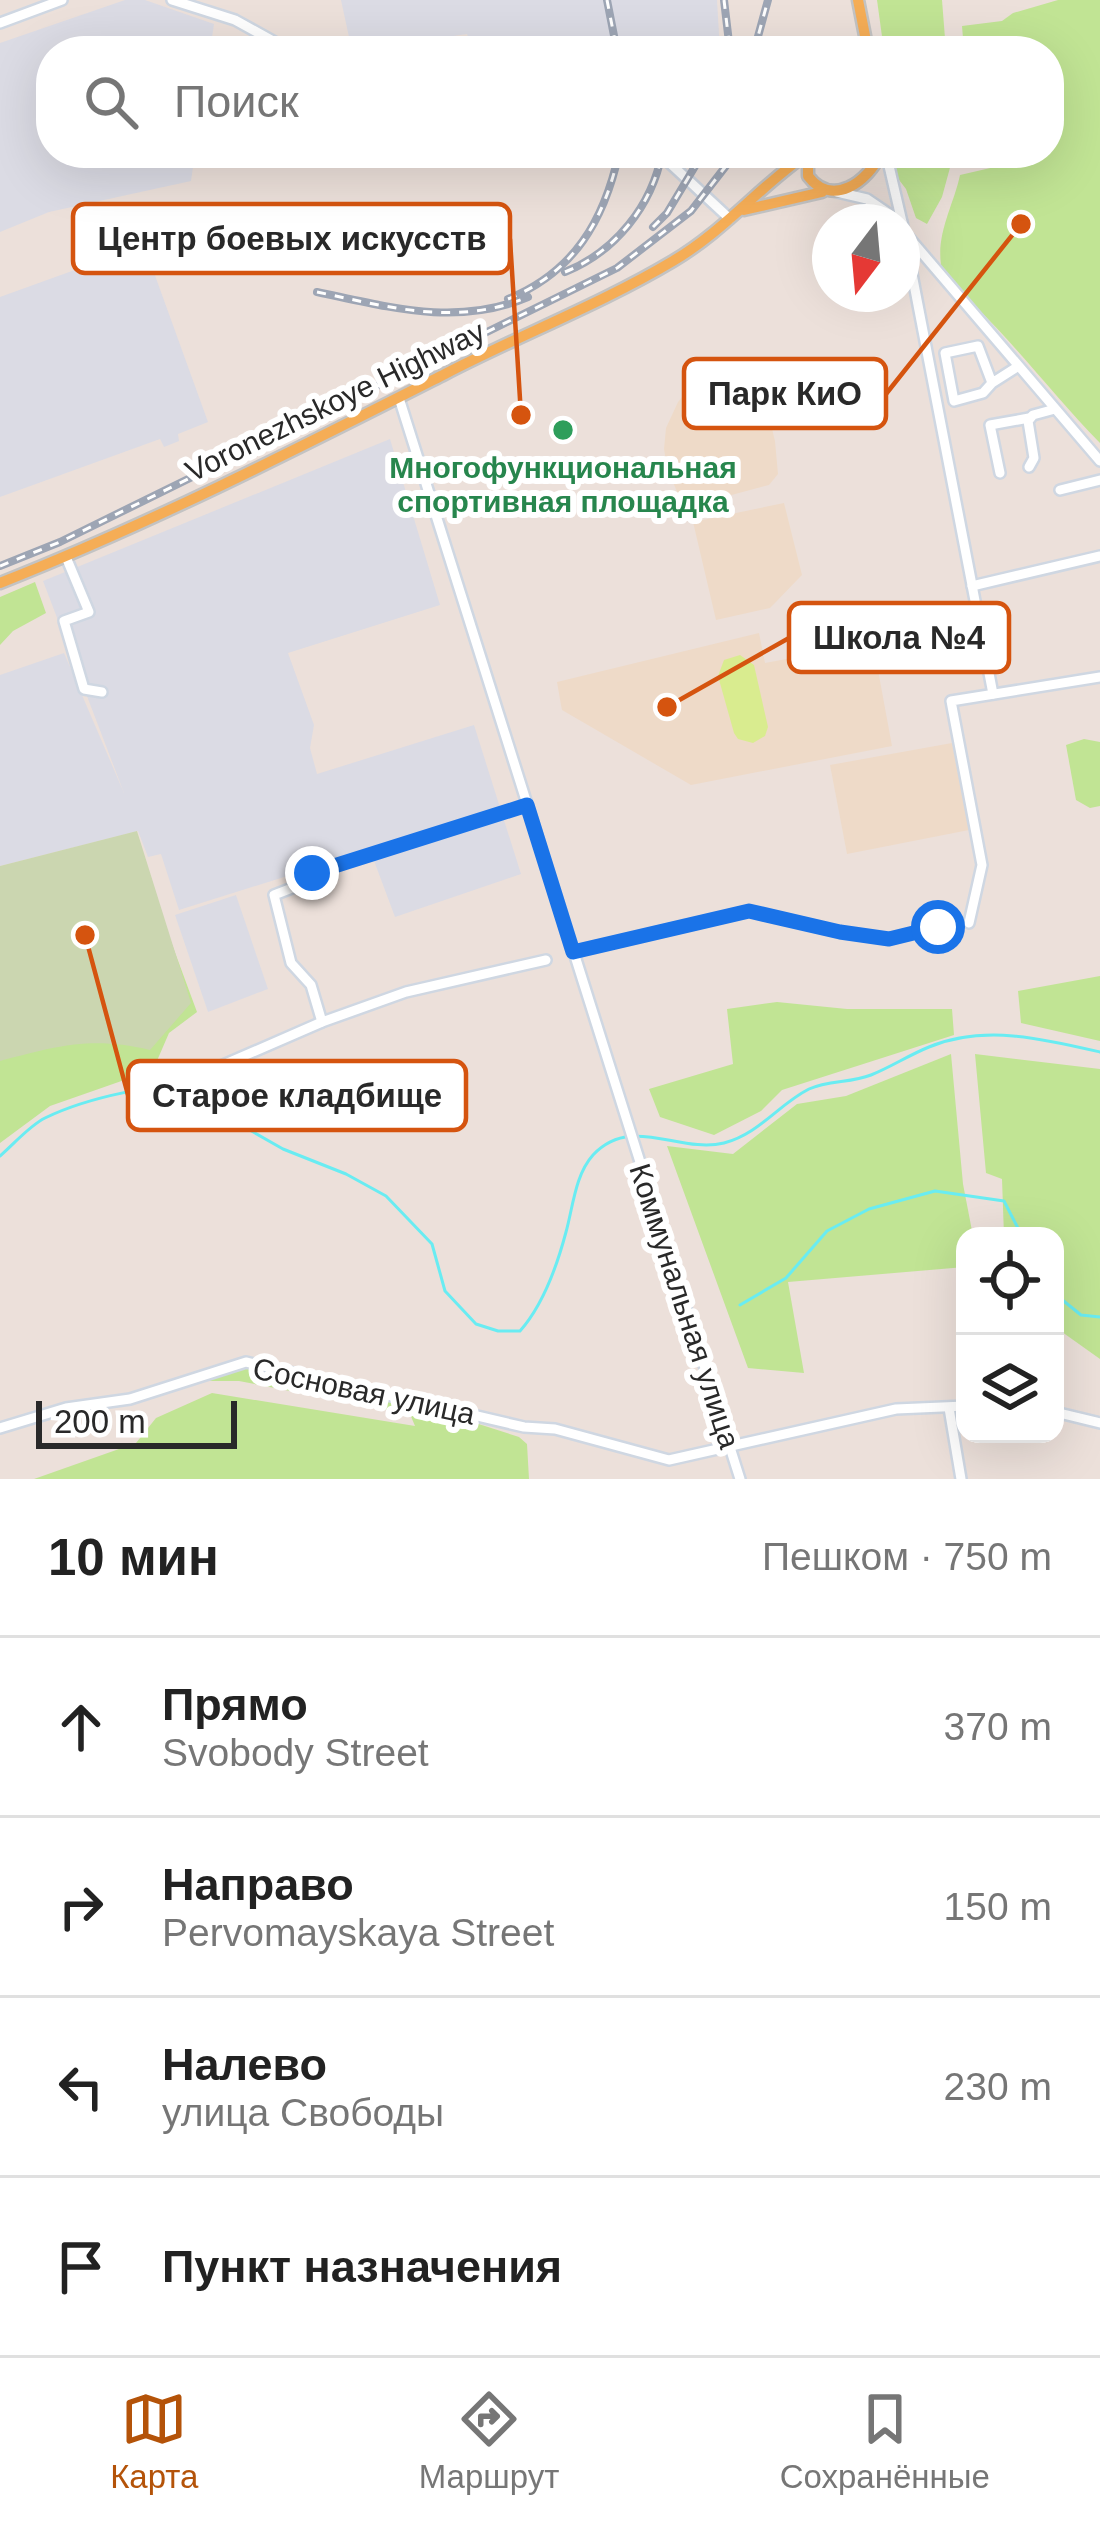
<!DOCTYPE html>
<html lang="ru">
<head>
<meta charset="utf-8">
<style>
	body { margin:0; font-family:Helvetica,sans-serif; background:#f2f2f2; color:#222 }
	.controls { position:absolute; right:36px; bottom:36px; display:grid; overflow:hidden; border-radius:24px; box-shadow:0 12px 48px #0002 }
	.controls button { width:108px; height:108px; display:grid; place-items:center; padding:0; border:0; border-bottom:3px solid #e0e0e0; background:#fff; color:#222; font:60px sans-serif }
	.compass { position:absolute; left:812px; top:204px; width:108px; height:108px; border-radius:50%; background:#fff; box-shadow:0 12px 48px #0002; rotate:196deg }
	.scale { position:absolute; left:36px; bottom:30px; width:201px; box-sizing:border-box; padding-left:12px; border:6px solid #292929; border-top:0; font-size:33px; line-height:42px; white-space:nowrap; color:#292929; -webkit-text-stroke:9px #fff; paint-order:stroke }
	.stop { position:absolute; width:36px; height:36px; margin:-27px; border:9px solid #1a73e8; border-radius:50%; background:#fff }
	.stop.end { background:#1a73e8; border-color:#fff; box-shadow:0 3px 12px #0008 }
	.list { margin:0; padding:0; list-style:none }
	h2 { display:flex; justify-content:space-between; align-items:center; height:156px; margin:0; padding:0 48px; font-size:51px }
	h2 small { font-size:39px; font-weight:400; color:#767676 }
	.list li { display:grid; grid-template-columns:78px 1fr auto; gap:36px; align-items:center; box-sizing:border-box; height:180px; padding:0 48px; border-top:3px solid #e0e0e0 }
	.list b { display:block; font-size:45px; white-space:nowrap }
	.list p { margin:0; font-size:39px; white-space:nowrap; color:#767676 }
	.list em { font-size:39px; font-style:normal; color:#767676 }
	.icon { flex:none; width:66px; height:66px; fill:none; stroke:currentColor; stroke-width:2; stroke-linecap:round; stroke-linejoin:round }
	.map { position:relative; flex:none; width:1100px; height:1479px; overflow:hidden }
	.search { position:absolute; background:#fff; box-shadow:0 12px 48px #0002; left:36px; right:36px; top:36px; height:132px; display:flex; align-items:center; gap:30px; box-sizing:border-box; padding:0 42px; border-radius:48px; color:#767676; font-size:45px }
	.sheet { height:876px; background:#fff }
	nav { display:flex; justify-content:space-around; align-items:center; box-sizing:border-box; height:168px; border-top:3px solid #e0e0e0; background:#fff; font-size:33px; color:#767676 }
	nav a { display:grid; justify-items:center; gap:6px }
	nav .on { color:#b45309 }
	.map>svg:first-child { display:block }
</style>
</head>
<body>
<div class="map">
<svg width="1100" height="1479" viewBox="0 0 1100 1479">
	<rect width="100%" height="100%" fill="#ece0da"/>
	<g fill="#dbdbe4">
		<polygon points="125,0 145,0 214,24 210,51 51,51 51,153 195,153 191,181 49,212 0,232 0,43"/>
		<polygon points="341,0 717,0 720,51 473,51 467,34 352,51"/>
		<polygon points="144,245 208,422 178,434 179,441 164,447 160,439 0,497 0,297"/>
		<polygon points="390,439 440,605 288,653 314,725 310,748 317,774 474,725 521,874 395,917 370,850 179,910 161,854 148,857 138,831 0,866 0,675 64,653 124,793 43,581"/>
		<polygon points="236,895 268,989 208,1012 175,915"/>
	</g>
	<g fill="#eedac8">
		<polygon points="739,373 752,378 762,388 775,441 778,474 769,485 724,497 706,499 678,494 667,468 664,449 666,428 678,402 694,382"/>
		<polygon points="784,503 802,575 770,608 716,620 693,522"/>
		<polygon points="759,633 765,663 873,643 892,746 691,785 562,710 561,705 557,682"/>
		<polygon points="952,743 969,830 847,854 830,765"/>
	</g>
	<g fill="#c1e494">
		<polygon points="877,0 942,0 946,51 884,51"/>
		<path d="M1058 0H1100V443C1057 399 1019 349 975 306 965 296 946 287 943 274 933 238 953 208 960 175L999 166 1012 153H1049V51H964L962 26 1002 21 1013 13Z"/>
		<polygon points="892,153 954,153 942,197 927,224 916,218 906,189 893,172"/>
		<polygon points="35,582 46,613 13,631 0,645 0,597"/>
		<polygon points="1084,739 1100,742 1100,806 1090,808 1076,800 1066,745"/>
		<polygon points="133,839 197,1012 169,1033 153,1070 50,1106 0,1143 0,877"/>
		<polygon points="1100,976 1100,1041 1021,1023 1018,991"/>
		<polygon points="777,1002 847,1009 952,1009 954,1035 782,1090 761,1111 714,1135 660,1117 649,1089 733,1064 727,1009"/>
		<polygon points="951,1054 963,1184 973,1236 965,1236 965,1267 788,1282 804,1373 748,1368 667,1146 733,1154 797,1104 846,1096"/>
		<polygon points="975,1054 1100,1069 1100,1359 1055,1327 1055,1236 1004,1236 1002,1179 986,1173"/>
		<polygon points="248,1368 422,1406 519,1437 527,1444 529,1479 34,1479 136,1443 156,1418 212,1393 415,1426 410,1414 239,1381 201,1381"/>
	</g>
	<path fill="#cbd6b0" d="M137 831 191 1003 150 1050C92 1036 57 1046 0 1061V866Z"/>
	<polygon fill="#d9ec8f" points="740,655 754,665 768,727 765,736 753,743 738,739 734,733 718,676 724,660"/>
	<g fill="none" stroke-linecap="round" stroke-linejoin="round">
		<g stroke="#69ecf2" stroke-width="3">
			<path d="M0 1156C14 1144 29 1126 45 1118 86 1098 161 1081 205 1086L227 1117 283 1149 346 1174 386 1196 432 1244 445 1291 476 1324 498 1331H520C544 1304 557 1266 566 1232 573 1207 575 1175 593 1155 632 1114 679 1154 724 1143 759 1134 779 1104 809 1089 828 1080 851 1083 871 1075 891 1067 909 1055 929 1047 984 1024 1045 1039 1100 1052"/>
			<polyline points="1055,1294 1081,1315 1100,1317"/>
			<polyline points="740,1305 786,1278 827,1231 869,1209 935,1191 1004,1201 1022,1236"/>
		</g>
		<defs>
			<g id="minor">
				<polyline points="172,0 235,20 291,51"/>
				<polyline points="0,23 62,0"/>
				<polyline points="442,153 494,153"/>
				<polyline points="659,153 730,219"/>
				<polyline points="886,153 902,222"/>
				<polyline points="837,192 867,199 901,222"/>
				<polyline points="902,222 993,694"/>
				<polyline points="905,233 1100,461"/>
				<polyline points="859,296 874,294"/>
				<polyline points="992,383 983,393 954,401 945,353 978,346 992,383 1017,367"/>
				<polyline points="399,398 740,1479"/>
				<polyline points="1029,467 1034,458 1028,421 1033,415 1055,409"/>
				<polyline points="1000,473 990,425 1029,418"/>
				<polyline points="1060,490 1100,480"/>
				<polyline points="66,557 89,612 64,621 84,689 102,692"/>
				<polyline points="972,586 1100,556"/>
				<polyline points="969,923 982,865 951,701 1100,677"/>
				<polyline points="573,952 749,911 840,932 889,939 938,927"/>
				<polyline points="322,1022 311,985 291,963 274,895 305,883 312,873 527,805"/>
				<polyline points="174,1068 207,1072 322,1022 406,992 546,960"/>
				<polyline points="949,1408 961,1479"/>
				<polyline points="1055,1412 1100,1423"/>
				<polyline points="0,1428 66,1408 130,1399 246,1362 524,1427 555,1429 669,1460 896,1409 965,1406"/>
			</g>
			<g id="major">
				<polyline points="858,0 868,51"/>
				<path d="M808 153V176C832 208 868 182 881 153"/>
				<polyline points="744,210 822,192"/>
				<path d="M0 583C152 523 299 448 445 374 520 335 601 304 673 261 724 231 760 186 808 153"/>
			</g>
		</defs>
		<use href="#minor" stroke="#cfd7e2" stroke-width="14"/>
		<use href="#major" stroke="#c3c3c3" stroke-width="15"/>
		<use href="#minor" stroke="#fff" stroke-width="9"/>
		<use href="#major" stroke="#f5ad56" stroke-width="10"/>
		<defs>
			<g id="rail">
				<polyline points="607,0 617,51"/>
				<polyline points="724,0 730,51"/>
				<polyline points="754,51 768,0"/>
				<polyline points="653,227 667,213 703,153"/>
				<path d="M565 272C615 252 652 206 662 153"/>
				<path d="M317 292C389 307 457 327 528 297"/>
				<path d="M508 299C574 272 604 221 619 153"/>
				<polyline points="0,566 60,542 617,268 691,211 736,153"/>
			</g>
		</defs>
		<use href="#rail" stroke="#9da5b4" stroke-width="8"/>
		<use href="#rail" stroke="#fff" stroke-width="3" stroke-dasharray="9" stroke-linecap="butt"/>
	</g>
	<g fill="none" stroke-linecap="round" stroke-linejoin="round">
		<polyline stroke="#1a73e8" stroke-width="15" points="312,873 527,805 573,952 749,911 840,932 889,939 938,927"/>
	</g>
	<circle fill="#2e9e5b" stroke="#fff" stroke-width="4.5" cx="563" cy="430" r="12"/>
	<g text-anchor="middle" dominant-baseline="central" stroke-width="12" stroke-linejoin="round" paint-order="stroke">
		<g font-size="30" fill="#292929" stroke="#fff">
			<text transform="translate(335 401) rotate(-26)">Voronezhskoye Highway</text>
			<text transform="translate(685 1306) rotate(72)">Коммунальная улица</text>
			<text transform="translate(364 1391) rotate(12)">Сосновая улица</text>
		</g>
		<g font-size="30" font-weight="bold" fill="#27864d" stroke="#fff">
			<text x="563" y="467">Многофункциональная<tspan x="563" dy="34">спортивная площадка</tspan></text>
		</g>
	</g>
	<path fill="none" stroke="#d5540f" stroke-width="4.5" d="M521 415L510 239M1021 224L886 394M667 707L789 638M85 935L128 1095"/>
	<g fill="#d5540f" stroke="#fff" stroke-width="4.5">
		<circle cx="521" cy="415" r="12"/>
		<circle cx="1021" cy="224" r="12"/>
		<circle cx="667" cy="707" r="12"/>
		<circle cx="85" cy="935" r="12"/>
	</g>
	<g fill="#fff" stroke="#d5540f" stroke-width="4.5">
		<rect x="73" y="204" width="437" height="69" rx="12"/>
		<rect x="684" y="359" width="202" height="69" rx="12"/>
		<rect x="789" y="603" width="220" height="69" rx="12"/>
		<rect x="128" y="1061" width="338" height="69" rx="12"/>
	</g>
	<g font-size="33" text-anchor="middle" font-weight="bold" fill="#292929">
		<text x="292" y="250">Центр боевых искусств</text>
		<text x="785" y="405">Парк КиО</text>
		<text x="899" y="649">Школа №4</text>
		<text x="297" y="1107">Старое кладбище</text>
	</g>
</svg>
<div class="controls">
<button><svg class="icon" aria-label="locate" viewBox="0 0 24 24"><circle cx="12" cy="12" r="6"/><path d="M12 2v4M12 18v4M2 12h4M18 12h4"/></svg></button>
<button><svg class="icon" aria-label="layers" viewBox="0 0 24 24"><path d="M12 4l9 5-9 5-9-5zM3 14l9 5 9-5"/></svg></button>
</div>
<svg class="compass" viewBox="-18 -18 36 36"><path d="M0-13l5 13h-10z" fill="#e53935"/><path d="M0 13l5-13h-10z" fill="#767676"/></svg>
<div class="scale">200 m</div>
<div class="stop" style="left:938px;top:927px"></div>
<div class="stop end" style="left:312px;top:873px"></div>
<div class="search"><svg class="icon" aria-label="search" viewBox="0 0 24 24"><circle cx="10" cy="10" r="6"/><path d="M15 15l6 6"/></svg>Поиск</div>
</div>
<section class="sheet">
<h2>10 мин<small>Пешком · 750 m</small></h2>
<ul class="list">
<li><svg class="icon" aria-label="ahead" viewBox="0 0 24 24"><path d="M12 20V5M6 11l6-6 6 6"/></svg><div><b>Прямо</b><p>Svobody Street</p></div><em>370 m</em></li>
<li><svg class="icon" aria-label="right" viewBox="0 0 24 24"><path d="M7 20v-9h11M14 6l5 5-5 5"/></svg><div><b>Направо</b><p>Pervomayskaya Street</p></div><em>150 m</em></li>
<li><svg class="icon" aria-label="left" viewBox="0 0 24 24"><path d="M17 20v-9H6M10 6l-5 5 5 5"/></svg><div><b>Налево</b><p>улица Свободы</p></div><em>230 m</em></li>
<li><svg class="icon" aria-label="arrive" viewBox="0 0 24 24"><path d="M6 21V4h12l-3 4 3 4H6"/></svg><div><b>Пункт назначения</b></div></li>
</ul>
</section>
<nav>
<a class="on"><svg class="icon" aria-label="map" viewBox="0 0 24 24"><path d="M3 6l6-2 6 2 6-2v14l-6 2-6-2-6 2zM9 4v14M15 6v14"/></svg>Карта</a>
<a><svg class="icon" aria-label="directions" viewBox="0 0 24 24"><path d="M12 3l9 9-9 9-9-9zM9 14v-3h6M13 9l2 2-2 2"/></svg>Маршрут</a>
<a><svg class="icon" aria-label="saved" viewBox="0 0 24 24"><path d="M7 4h10v16l-5-4-5 4z"/></svg>Сохранённые</a>
</nav>
</body>
</html>
